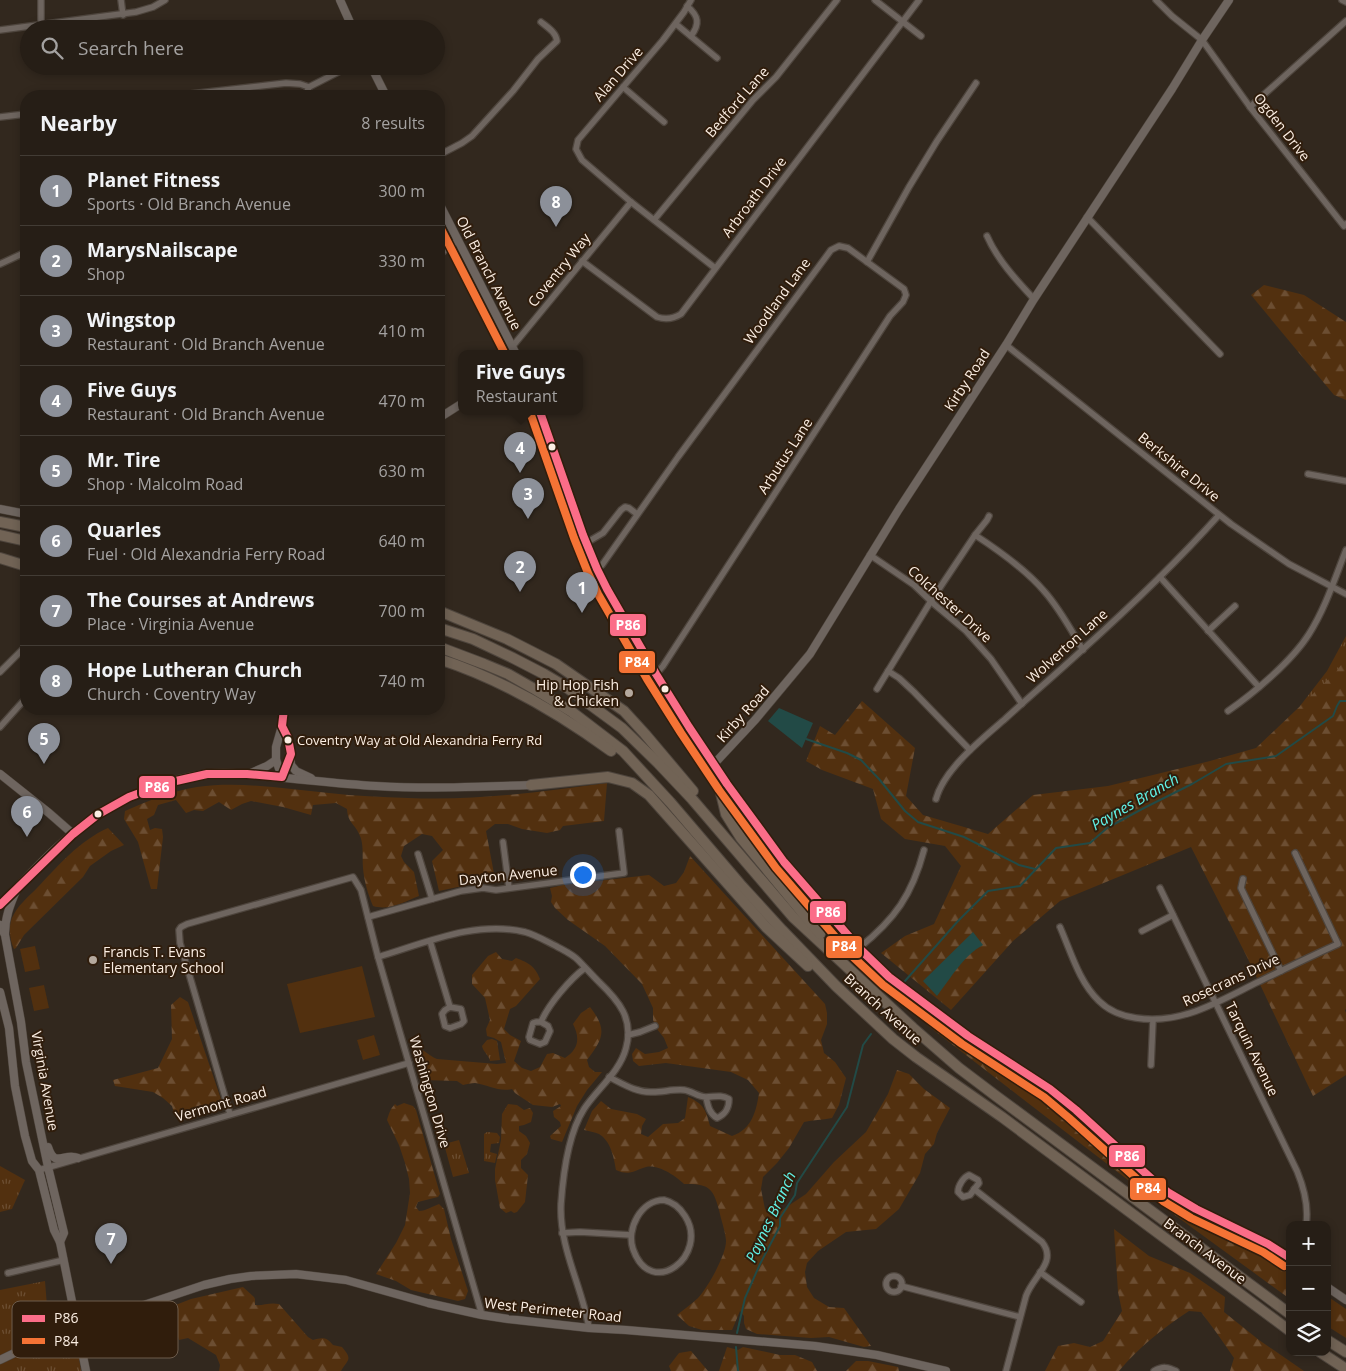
<!DOCTYPE html>
<meta charset="utf-8">
<style>
:root{--surface:#261e16;--page:#322b23;--text:#f1f3f6;--muted:#a4a2a1;--line:#423c35;--accent:#8c9099}
body{margin:0;font-family:"Open Sans",sans-serif;background:var(--page);color:var(--text)}
.controls{position:absolute;right:15px;bottom:15px;display:grid;overflow:hidden;border-radius:10px;box-shadow:0 2px 8px #0003}
.controls button{width:45px;height:45px;display:grid;place-items:center;padding:0;border:0;border-bottom:1px solid var(--line);background:var(--surface);color:var(--text);font:25px sans-serif}
.you{position:absolute;left:582px;top:874px;width:18px;height:18px;margin:-12px;border:4px solid #fff;border-radius:50%;background:#1a73e8;box-shadow:0 0 0 8px #1a73e833}
.badge{display:grid;place-items:center;width:32px;height:32px;border-radius:50%;background:var(--accent);color:#fff;font-size:16px;font-weight:700}
.pin{position:absolute;translate:-50% -41px;filter:drop-shadow(0 1px 2px #0008)}
.pin::after{content:'';position:absolute;top:26px;width:18px;height:15px;background:inherit;clip-path:polygon(0 0,100% 0,50% 100%)}
.popup{position:absolute;left:458px;top:350px;width:125px;height:65px;box-sizing:border-box;display:grid;place-content:center;border-radius:10px;background:var(--surface);filter:drop-shadow(0 1px 4px #0005);font-size:16px;white-space:nowrap;color:var(--muted)}
.popup b{font-size:19px;color:var(--text)}
.popup::after{content:'';position:absolute;left:50%;top:100%;margin-left:-10px;border:10px solid transparent;border-top-color:var(--surface)}
.list{margin:0;padding:0;list-style:none}
h2{display:flex;justify-content:space-between;align-items:center;height:65px;margin:0;padding:0 20px;font-size:21px}
h2 small{font-size:16px;font-weight:400;color:var(--muted)}
.list li{display:grid;grid-template-columns:32px 1fr auto;gap:15px;align-items:center;box-sizing:border-box;height:70px;padding:0 20px;border-top:1px solid var(--line)}
.list b{display:block;font-size:19px;white-space:nowrap}
.list p{margin:0;font-size:16px;white-space:nowrap;color:var(--muted)}
.list em{font-size:16px;font-style:normal;color:var(--muted)}
.icon{flex:none;width:28px;height:28px;fill:none;stroke:currentColor;stroke-width:2;stroke-linecap:round;stroke-linejoin:round}
.map{position:relative;flex:none;width:1346px;height:1371px;overflow:hidden}
.search{position:absolute;background:var(--surface);box-shadow:0 2px 8px #0003;left:20px;top:20px;width:425px;height:55px;display:flex;align-items:center;gap:12px;box-sizing:border-box;padding:0 18px;border-radius:28px;color:var(--muted);font-size:19px}
.panel{position:absolute;background:var(--surface);box-shadow:0 2px 8px #0003;left:20px;top:90px;width:425px;height:625px;border-radius:20px}
.map>svg:first-child{display:block}
</style>
<div class="map">
<svg width="1346" height="1371" viewBox="0 0 1346 1371">
<defs>
<pattern id="grass-tufts" width="24" height="20" patternUnits="userSpaceOnUse" patternTransform="scale(1.25)"><rect width="24" height="20" fill="#52300f"/><path d="M3 7l-1-3M5 7V3M7 7l1-3M15 17l-1-3M17 17v-4M19 17l1-3" fill="none" stroke="#6c4e32"/></pattern>
<pattern id="forest-firs" width="22" height="20" patternUnits="userSpaceOnUse" patternTransform="scale(1.25)"><rect width="22" height="20" fill="#52300f"/><path d="M5 1l3.5 6h-7zM16 11l3.5 6h-7z" fill="#6c4e32"/></pattern>
</defs>
<rect width="100%" height="100%" fill="#32281e"/>
<g fill="url(#grass-tufts)">
<path d="M1346 636V755L1300 706 1327 671Z"/>
<path d="M492 1039 497 1041 500 1060 490 1061C489 1055 483 1052 482 1046L487 1040Z"/>
<path d="M487 1132 497 1133 500 1137 499 1143 491 1144 490 1152 497 1154 495 1163 484 1161V1134Z"/>
<path d="M459 1140 469 1173 453 1177 444 1144Z"/>
<path d="M0 1166 25 1180 12 1209 0 1212Z"/>
<path d="M45 1281 50 1344 67 1339 72 1340 77 1345 81 1371H0V1290Z"/>
<path d="M155 1324C166 1327 176 1345 158 1346L154 1343 147 1331 148 1328Z"/>
</g>
<g fill="url(#forest-firs)">
<path d="M1264 285 1304 295 1346 322V400L1334 395 1251 295Z"/>
<path d="M1346 658V1009L1345 1010 1346 1013V1075L1313 1096 1247 957 1191 847 1060 901 1013 941 951 1010 881 953 905 936 934 924 961 866 945 846 905 839 881 819 873 789 822 770 806 761 820 726 835 735 862 701 915 748 906 796 923 815 988 834 1033 795 1108 786 1210 761 1256 748 1336 672Z"/>
<path d="M607 783 604 821 563 826 560 830 547 833 522 829 508 824H495L486 831 495 879 439 891 432 861 443 850 432 836 422 834 404 846 401 856 404 862 414 872 419 896C404 902 389 911 373 906 368 894 364 881 363 868 362 858 364 845 360 836 355 823 348 824 347 809L336 803 313 805 311 815 283 807 251 801 242 804 231 810 219 802 203 811 194 810 186 813 176 800 158 805 154 815 147 819 150 830 155 828 162 829 163 837 157 889H151L138 842 124 819 125 811C148 801 172 791 197 787 241 781 285 789 329 793 355 796 382 797 408 798 475 801 541 792 607 783Z"/>
<path d="M108 828 124 845 111 851 90 866 83 877 24 935 16 948 14 949C10 940 8 927 12 918 17 906 28 897 37 888 59 865 79 841 108 828Z"/>
<path d="M690 856 825 1004 827 1013V1024L821 1040 824 1053 835 1062 846 1078 839 1105 832 1118C822 1120 813 1120 804 1122L789 1148 777 1163 763 1177 761 1189 765 1209 773 1216 806 1194 834 1162 866 1132 888 1094 897 1070 909 1074 924 1089 950 1108 937 1133 934 1144 925 1154 920 1173 899 1209 876 1229 846 1232 818 1251 807 1263 805 1272 807 1287 814 1298 829 1307 844 1308 871 1346 864 1347 829 1337 811 1338 757 1334 746 1329 744 1323V1316L740 1311 732 1330H702L689 1326 677 1315C684 1309 692 1304 698 1298 708 1287 727 1254 726 1240 725 1230 721 1220 719 1210 713 1186 707 1184 684 1184 676 1176 658 1164 646 1167 633 1171 629 1176 616 1170 614 1158 611 1141 599 1134 595 1132 588 1131 584 1130L592 1111 601 1101 611 1109 637 1114 646 1119 642 1126 641 1134 648 1137 663 1124 678 1123 685 1118 688 1097C704 1104 706 1110 710 1126L732 1136C752 1129 756 1112 759 1093L748 1080 731 1072 666 1063 639 1066 633 1061 632 1054 636 1048 645 1054 659 1052 668 1048 664 1038 657 1029 653 1020V1008L642 984 605 946 568 920 555 908 551 902 552 896 550 888 563 885 649 875 664 886 676 883 684 872Z"/>
<path d="M496 952 502 959 512 961 516 958C529 963 535 966 540 979L516 1006 510 1009 504 1029 510 1035 521 1041 514 1061 522 1068 531 1071 540 1067 547 1054 553 1053 565 1058C579 1049 580 1038 573 1024L581 1013 590 1007C608 1030 603 1039 587 1060L589 1067 595 1072H602L587 1090 577 1106 562 1142 551 1139 550 1136 561 1126 560 1122 554 1117 553 1111 561 1106 560 1104 552 1107 533 1105 515 1093 512 1089C499 1092 488 1085 475 1083 472 1083 467 1084 463 1085L457 1081 422 1080 415 1055 416 1048C423 1048 429 1056 437 1059L497 1064 506 1063 501 1042 494 1038 487 1036 486 1029 490 1020 485 998 472 984V975L488 956Z"/>
<path d="M180 997 188 1002 222 1102 175 1116 172 1106 163 1098 153 1092 115 1086 113 1080 158 1068 172 1039 171 1005Z"/>
<path d="M933 1019 970 1045 1048 1095 1148 1185 1175 1205 1233 1234 1271 1255 1290 1269V1299L1150 1197 927 1025Z"/>
<path d="M404 1103 413 1106 416 1110 440 1194 438 1197 418 1202 416 1207 419 1211C426 1211 433 1206 439 1204L444 1209 451 1239 468 1291 465 1299 458 1301 411 1290 396 1281 376 1274 396 1243 405 1225 410 1193 409 1179 405 1163 399 1145 387 1120C389 1114 390 1109 395 1104L397 1106Z"/>
<path d="M508 1104 517 1105 524 1110 530 1108 533 1113 531 1122 524 1125 519 1126V1131L526 1136 530 1143 527 1154 521 1160V1168L528 1175 525 1202 517 1212 514 1213 511 1211 506 1213 500 1208 495 1180V1169L501 1140 502 1114Z"/>
<path d="M1114 1229 1149 1256 1190 1273 1225 1297 1224 1312 1259 1340 1304 1371H1230L1234 1358 1216 1332 1201 1312 1189 1311C1163 1328 1139 1347 1119 1371H1045L1058 1346 1074 1343 1090 1347 1103 1341 1122 1311 1118 1292Z"/>
<path d="M243 1287 254 1297 255 1299V1305C263 1306 269 1302 279 1304L308 1337 313 1340C322 1337 327 1337 333 1345L342 1347C353 1360 348 1359 341 1371H219L220 1365 216 1355 188 1338 179 1340 175 1328 166 1323 154 1320 165 1309 191 1299Z"/>
<path d="M1327 1296 1346 1309V1338L1327 1326Z"/>
<path d="M727 1347 738 1350 743 1347 780 1355H795L812 1362 817 1371H719Z"/>
<path d="M691 1351 708 1371H671L669 1366 679 1353Z"/>
<path d="M856 1361H868L898 1367 899 1371H846Z"/>
</g>
<g fill="#52300f">
<path d="M35 946 40 969 25 972 20 949Z"/>
<path d="M362 966 375 1017 300 1033 287 984Z"/>
<path d="M44 985 49 1008 34 1011 29 988Z"/>
<path d="M374 1035 380 1055 363 1060 357 1040Z"/>
</g>
<g fill="#224a46">
<path d="M779 708 813 723 802 748 768 721Z"/>
<path d="M973 932 983 945C963 956 951 978 937 996L923 981Z"/>
</g>
<g fill="none" stroke-linecap="round" stroke-linejoin="round">
<g stroke="#224a46" stroke-width="2">
<path d="M806 739 847 753 861 760 879 779 905 811 918 822 964 837 1019 865 1035 869"/>
<path d="M905 981 958 921 988 891 1020 886 1056 848 1090 843 1107 828 1144 808 1192 784 1226 764 1276 756 1333 716 1337 706 1340 701H1346"/>
<path d="M891 996 896 990"/>
<path d="M737 1333 745 1298 760 1264 780 1226V1218L795 1195 797 1183 847 1107 863 1045 871 1034"/>
<path d="M736 1347 738 1371"/>
</g>
<defs>
<g id="street">
<path d="M41 0V25"/>
<path d="M121 0 123 15"/>
<path d="M691 0 684 12 663 40 578 140 576 149 582 160 631 202 715 268"/>
<path d="M875 0 921 36"/>
<path d="M1156 0 1172 16 1202 40 1250 107 1344 226 1346 224"/>
<path d="M1342 0 1346 2"/>
<path d="M687 6C699 16 700 24 691 36"/>
<path d="M676 24 717 58"/>
<path d="M0 30 136 12 153 7 165 0"/>
<path d="M623 87 664 122"/>
<path d="M173 96 286 83 300 84 309 87 350 66"/>
<path d="M305 96 309 87"/>
<path d="M1250 107 1346 21"/>
<path d="M0 117 26 114"/>
<path d="M439 155 462 143 472 136 513 91 538 59 557 41C556 32 547 27 541 22"/>
<path d="M1087 217 1220 354"/>
<path d="M654 220 753 100 776 77 837 0"/>
<path d="M987 236C997 259 1016 280 1034 299"/>
<path d="M439 255 458 240"/>
<path d="M582 261 657 317C666 320 673 319 681 314L919 0"/>
<path d="M867 262 909 187 937 141 976 83"/>
<path d="M0 264 26 252"/>
<path d="M1006 345 1231 524 1289 564 1346 594"/>
<path d="M512 347 631 202"/>
<path d="M1308 474 1346 481"/>
<path d="M975 535C998 550 1027 571 1044 591 1060 609 1071 630 1083 650"/>
<path d="M586 543 603 533 621 510 625 507 629 508 637 514"/>
<path d="M870 555 914 585 935 605 966 631 991 659 1022 704"/>
<path d="M597 569 602 565 678 457 831 250 839 246 848 248 904 289 906 295 903 302 890 316 663 666 656 674"/>
<path d="M1160 577 1259 687"/>
<path d="M1208 631 1235 606"/>
<path d="M888 671 899 678 914 692 970 750"/>
<path d="M0 672 26 646"/>
<path d="M877 689 931 601 975 535 987 520 989 516"/>
<path d="M1228 711C1254 693 1292 661 1309 634 1325 609 1335 578 1346 550"/>
<path d="M0 727 26 698"/>
<path d="M936 799C944 769 982 739 1005 719 1030 696 1056 674 1081 651 1129 608 1176 563 1219 515"/>
<path d="M503 842 509 888"/>
<path d="M418 854 432 899"/>
<path d="M1243 879 1241 888 1281 971"/>
<path d="M1160 888 1297 1171C1304 1188 1309 1206 1306 1225"/>
<path d="M368 917 461 891 483 888 496 890 624 873 619 831"/>
<path d="M1060 927C1071 952 1079 982 1099 1001 1109 1011 1122 1016 1136 1018 1182 1025 1219 1001 1258 982 1285 969 1311 956 1338 944L1295 853"/>
<path d="M1142 931 1173 915"/>
<path d="M430 941 450 1007 461 1009 464 1021 461 1024 450 1028 445 1026 442 1014 445 1010 450 1007"/>
<path d="M859 948C895 919 912 895 924 850"/>
<path d="M378 957C425 943 476 920 525 932 536 935 546 941 556 946 563 950 572 954 578 960 585 967 592 975 599 982 619 1001 634 1019 626 1048 620 1072 597 1089 584 1109 568 1134 563 1175 561 1204 559 1248 582 1286 589 1328"/>
<path d="M541 1022H536L533 1023 529 1037 530 1040 540 1044 545 1042 550 1031 548 1026 541 1022C548 1005 570 979 585 968"/>
<path d="M628 1035 640 1032 655 1026"/>
<path d="M1151 1065 1153 1020"/>
<path d="M609 1077C623 1084 637 1093 653 1092 663 1092 674 1089 684 1090 692 1091 698 1097 706 1097 715 1097 720 1094 729 1099 729 1108 726 1114 717 1118 709 1113 708 1106 706 1097"/>
<path d="M230 1114 180 943 179 930 181 927 187 924 353 877 361 890 378 957 482 1315"/>
<path d="M39 1170 409 1063"/>
<path d="M969 1175 978 1180 979 1183 970 1195 963 1197 958 1192C958 1185 964 1177 969 1175Z"/>
<path d="M974 1189 1042 1242C1058 1262 1033 1276 1026 1296L1006 1371"/>
<path d="M664 1200C673 1202 680 1208 685 1216 710 1255 651 1301 633 1249 626 1229 641 1200 664 1200Z"/>
<path d="M562 1233 580 1232 631 1235"/>
<path d="M1040 1272 1081 1302"/>
<path d="M8 1273 64 1260"/>
<circle cx="894" cy="1284" r="8"/>
<path d="M901 1286 1020 1317"/>
<path d="M1154 1371C1163 1366 1168 1367 1176 1371"/>
</g>
<g id="secondary">
<path d="M340 0 353 29"/>
<path d="M371 66 386 96"/>
<path d="M439 203 516 354"/>
<path d="M540 412 583 535 597 569 607 589 656 674 689 727 727 784 784 862 859 948 889 977 968 1036 1050 1089 1076 1110 1154 1181C1167 1192 1181 1201 1196 1209 1228 1225 1261 1237 1290 1258"/>
<path d="M439 418 461 404"/>
<path d="M0 509 26 514"/>
<path d="M282 726 288 738 291 765 296 771 311 778"/>
<path d="M714 764 755 720 810 654 899 509 1006 345 1034 299 1172 89 1202 40 1229 0"/>
<path d="M251 773 267 766 276 760"/>
<path d="M0 774 49 813 73 834"/>
<path d="M282 777 276 760V747L282 726 284 709"/>
<path d="M0 905C33 871 66 833 107 809 137 791 172 779 206 774 229 771 252 775 274 777 308 780 342 784 376 786 428 789 480 787 531 785"/>
<path d="M0 925 5 935 21 1022 26 1062 48 1167 64 1233 60 1242"/>
<path d="M5 933C5 918 10 905 16 891"/>
<path d="M0 992 9 1028 15 1086 25 1136 32 1161 39 1170 54 1230 60 1242 86 1371"/>
<path d="M48 1147C55 1169 64 1152 78 1158"/>
<path d="M1327 1287 1346 1300"/>
<path d="M0 1360 29 1346 57 1334 204 1285 230 1279 251 1276 296 1274 346 1280 428 1303 482 1315 508 1319 589 1328 626 1330 815 1346 877 1355 946 1371"/>
</g>
<g id="highway">
<path d="M0 522 26 527"/>
<path d="M0 535 26 541"/>
<path d="M0 558 26 566"/>
<path d="M439 611 507 639 556 664 624 711 645 734 693 791"/>
<path d="M439 628 473 639 513 658 544 674 566 687 622 728 658 763 692 799 793 917 913 1028 959 1068 996 1096 1290 1314"/>
<path d="M439 647 484 664 508 674 536 690 572 712 623 751 670 802 740 884 782 930 836 986 893 1039 916 1057 1002 1117 1290 1331"/>
<path d="M439 659C501 679 559 713 611 751"/>
<path d="M714 764 726 814 741 838 820 934"/>
<path d="M531 785 608 777 632 783 649 795 766 927 808 966"/>
<path d="M1327 1340 1346 1352"/>
<path d="M1320 1352 1346 1369"/>
</g>
</defs>
<use href="#street" stroke="#4e453d" stroke-width="8"/>
<use href="#secondary" stroke="#4e453d" stroke-width="9"/>
<use href="#highway" stroke="#4e453d" stroke-width="12"/>
<use href="#street" stroke="#6e655f" stroke-width="5.5"/>
<use href="#secondary" stroke="#6e655f" stroke-width="8"/>
<use href="#highway" stroke="#716355" stroke-width="10"/>
<defs>
<g id="bus-1">
<path d="M540 412 583 535 597 569 607 589 656 674 689 727 727 784 784 862 859 948 889 977 968 1036 1050 1089 1076 1110 1154 1181 1169 1193 1196 1209 1268 1244 1290 1258"/>
<path d="M0 905 73 834 97 815 129 797 167 783 207 774H247L282 777 291 754 288 738 282 726 284 709"/>
</g>
<g id="bus-2">
<path d="M439 225 505 354"/>
<path d="M531 415 574 538 588 573 598 594 647 679 681 733 719 790 776 868 851 955 883 985 962 1044 1044 1097 1069 1118 1147 1188 1163 1201 1191 1218 1263 1252 1284 1266"/>
</g>
</defs>
<use href="#bus-1" stroke="#301d0c" stroke-width="11"/>
<use href="#bus-2" stroke="#301d0c" stroke-width="11"/>
<use href="#bus-1" stroke="#fb6d88" stroke-width="8"/>
<use href="#bus-2" stroke="#f57335" stroke-width="8"/>
</g>
<g fill="#fbeee3" stroke="#301d0c" stroke-width="2">
<circle cx="552" cy="447" r="4.5"/>
<circle cx="665" cy="689" r="4.5"/>
<circle cx="288" cy="740" r="4.5"/>
<circle cx="98" cy="814" r="4.5"/>
</g>
<g fill="#b5a99e" stroke="#301d0c" stroke-width="2">
<circle cx="629" cy="693" r="5"/>
<circle cx="93" cy="960" r="5"/>
</g>
<g text-anchor="middle" stroke-width="4" stroke-linejoin="round" paint-order="stroke">
<g font-size="13" fill="#fbeee3" stroke="#301d0c" text-anchor="start">
<text x="297" y="745">Coventry Way at Old Alexandria Ferry Rd</text>
</g>
<g font-size="14" fill="#fbeee3" stroke="#301d0c">
<text transform="translate(618 74) rotate(-49)" y="5">Alan Drive</text>
<text transform="translate(737 102) rotate(-49)" y="5">Bedford Lane</text>
<text transform="translate(1282 127) rotate(52)" y="5">Ogden Drive</text>
<text transform="translate(754 197) rotate(-53)" y="5">Arbroath Drive</text>
<text transform="translate(559 270) rotate(-51)" y="5">Coventry Way</text>
<text transform="translate(489 273) rotate(63)" y="5">Old Branch Avenue</text>
<text transform="translate(777 301) rotate(-54)" y="5">Woodland Lane</text>
<text transform="translate(967 380) rotate(-57)" y="5">Kirby Road</text>
<text transform="translate(785 456) rotate(-57)" y="5">Arbutus Lane</text>
<text transform="translate(1179 467) rotate(39)" y="5">Berkshire Drive</text>
<text transform="translate(950 604) rotate(42)" y="5">Colchester Drive</text>
<text transform="translate(1067 646) rotate(-42)" y="5">Wolverton Lane</text>
<text transform="translate(743 714) rotate(-48)" y="5">Kirby Road</text>
<text transform="translate(508 875) rotate(-6)" y="5">Dayton Avenue</text>
<text transform="translate(1231 980) rotate(-25)" y="5">Rosecrans Drive</text>
<text transform="translate(883 1009) rotate(42)" y="5">Branch Avenue</text>
<text transform="translate(1252 1049) rotate(64)" y="5">Tarquin Avenue</text>
<text transform="translate(45 1081) rotate(80)" y="5">Virginia Avenue</text>
<text transform="translate(430 1092) rotate(74)" y="5">Washington Drive</text>
<text transform="translate(221 1104) rotate(-16)" y="5">Vermont Road</text>
<text transform="translate(1205 1251) rotate(37)" y="5">Branch Avenue</text>
<text transform="translate(553 1310) rotate(6)" y="5">West Perimeter Road</text>
</g>
<g font-size="14" fill="#fbeee3" stroke="#301d0c" text-anchor="end">
<text x="619" y="690">Hip Hop Fish<tspan x="619" dy="16">&amp; Chicken</tspan></text>
<text x="103" y="957" text-anchor="start">Francis T. Evans<tspan x="103" dy="16">Elementary School</tspan></text>
</g>
<g font-size="15" font-style="italic" fill="#61f1e6" stroke="#301d0c">
<text transform="translate(1135 802) rotate(-30)" y="5">Paynes Branch</text>
<text transform="translate(771 1217) rotate(-65)" y="5">Paynes Branch</text>
</g>
</g>
<rect x="12" y="1301" width="166" height="57" rx="8" fill="#301d0c" stroke="#6d5c4c" stroke-width="1"/>
<rect x="22" y="1315" width="23" height="7" fill="#fb6d88"/>
<rect x="22" y="1338" width="23" height="6" fill="#f57335"/>
<g font-size="14" fill="#fbeee3">
<text x="54" y="1323">P86</text>
<text x="54" y="1346">P84</text>
</g>
<g stroke="#301d0c" stroke-width="2">
<rect x="609" y="613" width="38" height="24" rx="5" fill="#fb6d88"/>
<rect x="618" y="650" width="38" height="24" rx="5" fill="#f57335"/>
<rect x="138" y="775" width="38" height="24" rx="5" fill="#fb6d88"/>
<rect x="809" y="900" width="38" height="24" rx="5" fill="#fb6d88"/>
<rect x="825" y="935" width="38" height="24" rx="5" fill="#f57335"/>
<rect x="1108" y="1144" width="38" height="24" rx="5" fill="#fb6d88"/>
<rect x="1129" y="1177" width="38" height="24" rx="5" fill="#f57335"/>
</g>
<g font-size="14" text-anchor="middle" font-weight="bold" fill="#fff">
<text x="628" y="630">P86</text>
<text x="637" y="667">P84</text>
<text x="157" y="792">P86</text>
<text x="828" y="917">P86</text>
<text x="844" y="951">P84</text>
<text x="1127" y="1161">P86</text>
<text x="1148" y="1193">P84</text>
</g>
</svg>
<div class="controls">
<button>+</button>
<button>−</button>
<button><svg class="icon" aria-label="layers" viewBox="0 0 24 24"><path d="M12 4l9 5-9 5-9-5zM3 14l9 5 9-5"/></svg></button>
</div>
<div class="you"></div>
<div class="pin badge" style="left:582px;top:613px">1</div>
<div class="pin badge" style="left:520px;top:592px">2</div>
<div class="pin badge" style="left:528px;top:519px">3</div>
<div class="pin badge" style="left:520px;top:473px">4</div>
<div class="popup"><b>Five Guys</b>Restaurant</div>
<div class="pin badge" style="left:44px;top:764px">5</div>
<div class="pin badge" style="left:27px;top:837px">6</div>
<div class="pin badge" style="left:111px;top:1264px">7</div>
<div class="pin badge" style="left:556px;top:227px">8</div>
<div class="search"><svg class="icon" aria-label="search" viewBox="0 0 24 24"><circle cx="10" cy="10" r="6"/><path d="M15 15l6 6"/></svg>Search here</div>
<section class="panel">
<h2>Nearby<small>8 results</small></h2>
<ul class="list">
<li><span class="badge">1</span><div><b>Planet Fitness</b><p>Sports · Old Branch Avenue</p></div><em>300 m</em></li>
<li><span class="badge">2</span><div><b>MarysNailscape</b><p>Shop</p></div><em>330 m</em></li>
<li><span class="badge">3</span><div><b>Wingstop</b><p>Restaurant · Old Branch Avenue</p></div><em>410 m</em></li>
<li><span class="badge">4</span><div><b>Five Guys</b><p>Restaurant · Old Branch Avenue</p></div><em>470 m</em></li>
<li><span class="badge">5</span><div><b>Mr. Tire</b><p>Shop · Malcolm Road</p></div><em>630 m</em></li>
<li><span class="badge">6</span><div><b>Quarles</b><p>Fuel · Old Alexandria Ferry Road</p></div><em>640 m</em></li>
<li><span class="badge">7</span><div><b>The Courses at Andrews</b><p>Place · Virginia Avenue</p></div><em>700 m</em></li>
<li><span class="badge">8</span><div><b>Hope Lutheran Church</b><p>Church · Coventry Way</p></div><em>740 m</em></li>
</ul>
</section>
</div>
